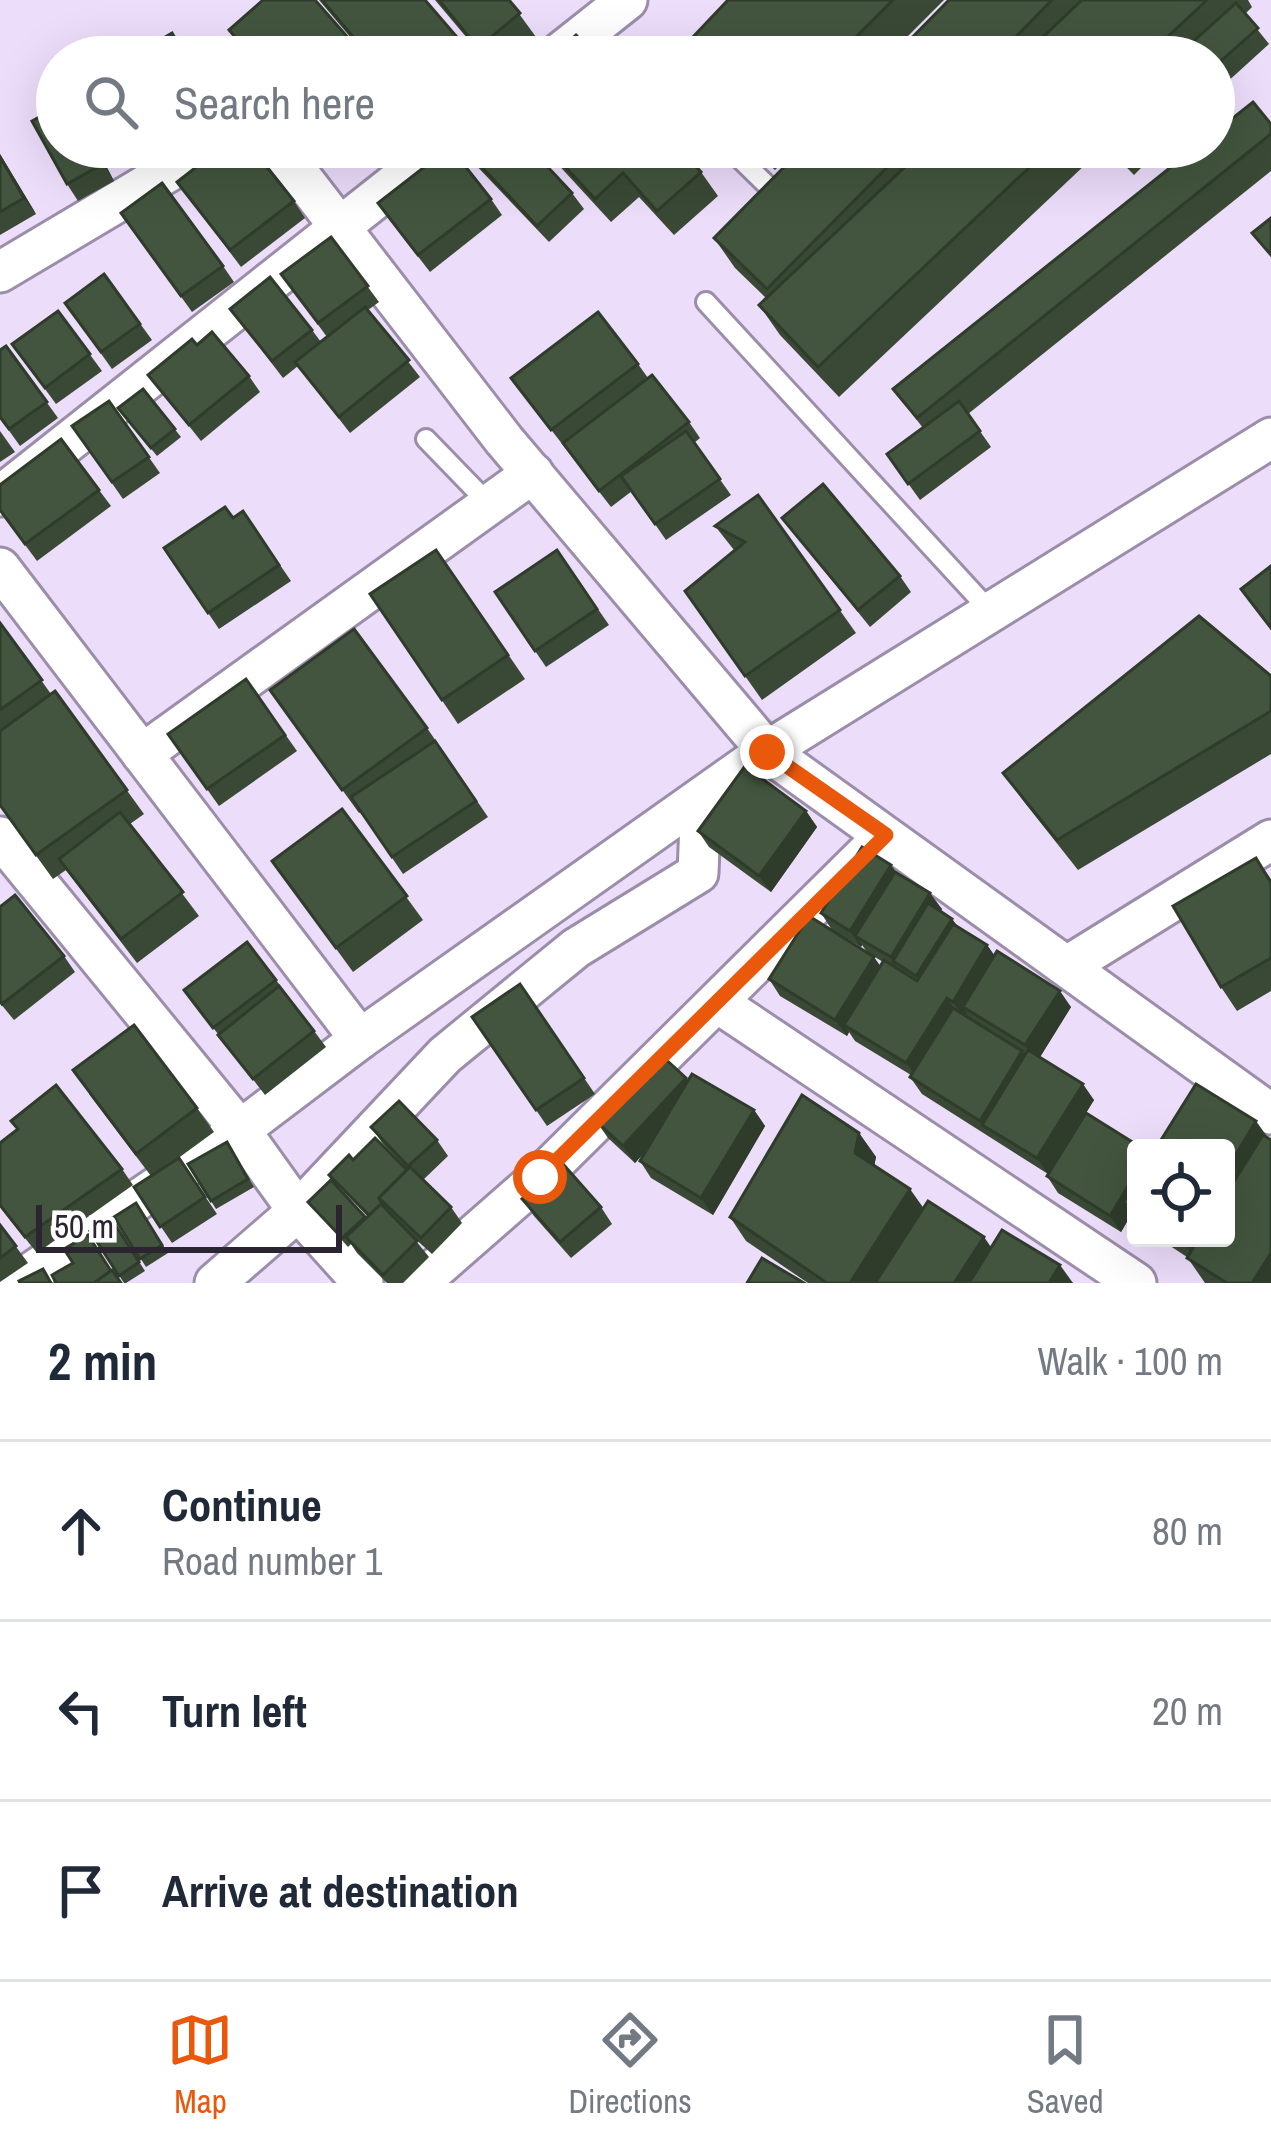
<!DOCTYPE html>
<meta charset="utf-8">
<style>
:root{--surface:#fff;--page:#f2f2f3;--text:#1f2937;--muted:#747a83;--line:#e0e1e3;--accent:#ea580c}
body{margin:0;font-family:"Archivo Narrow",sans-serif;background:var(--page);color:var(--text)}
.controls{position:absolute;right:36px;bottom:36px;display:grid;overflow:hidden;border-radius:12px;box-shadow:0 12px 48px #0002}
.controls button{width:108px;height:108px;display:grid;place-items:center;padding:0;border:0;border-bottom:3px solid var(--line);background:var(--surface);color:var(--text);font:60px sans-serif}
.scale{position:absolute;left:36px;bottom:30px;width:306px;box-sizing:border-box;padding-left:12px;border:6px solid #2a2530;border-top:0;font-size:33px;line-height:42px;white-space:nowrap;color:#2a2530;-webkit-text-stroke:9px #fff;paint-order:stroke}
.stop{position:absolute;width:36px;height:36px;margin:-27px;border:9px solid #ea580c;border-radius:50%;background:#fff}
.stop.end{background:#ea580c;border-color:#fff;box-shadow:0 3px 12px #0008}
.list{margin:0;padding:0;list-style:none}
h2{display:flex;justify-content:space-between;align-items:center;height:156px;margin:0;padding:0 48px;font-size:51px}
h2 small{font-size:39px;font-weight:400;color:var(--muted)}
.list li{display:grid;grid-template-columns:78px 1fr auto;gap:36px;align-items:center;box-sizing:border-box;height:180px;padding:0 48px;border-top:3px solid var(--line)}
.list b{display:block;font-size:45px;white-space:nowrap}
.list p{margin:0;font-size:39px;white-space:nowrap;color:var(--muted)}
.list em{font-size:39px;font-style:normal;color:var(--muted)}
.icon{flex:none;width:66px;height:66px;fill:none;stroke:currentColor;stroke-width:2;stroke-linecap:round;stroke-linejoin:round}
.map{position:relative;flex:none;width:1271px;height:1283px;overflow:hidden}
.search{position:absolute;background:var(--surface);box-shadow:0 12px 48px #0002;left:36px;right:36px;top:36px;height:132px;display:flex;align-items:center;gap:30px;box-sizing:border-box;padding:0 42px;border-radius:66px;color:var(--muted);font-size:45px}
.sheet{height:696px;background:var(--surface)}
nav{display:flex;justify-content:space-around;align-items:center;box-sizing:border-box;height:168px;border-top:3px solid var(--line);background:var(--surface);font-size:33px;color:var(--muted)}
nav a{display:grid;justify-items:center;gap:6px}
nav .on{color:var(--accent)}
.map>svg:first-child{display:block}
</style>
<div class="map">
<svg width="1271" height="1283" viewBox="0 0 1271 1283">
<rect width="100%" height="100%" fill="#ecddfb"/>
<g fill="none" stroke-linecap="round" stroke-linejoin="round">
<defs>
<g id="lane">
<path d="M728 147 777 195 787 194"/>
<path d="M706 302 991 612"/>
<path d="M426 439 489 504"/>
</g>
<g id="street">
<path d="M555 57 627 0"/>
<path d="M278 147 504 440 767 751 1271 1114"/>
<path d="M0 272 210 147"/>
<path d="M0 496 441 147"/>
<path d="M0 568 360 1039"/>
<path d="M142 754 533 473"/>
<path d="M0 837 240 1130 298 1211 363 1283"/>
<path d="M1069 965 1271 840"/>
<path d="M718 1003 1136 1283"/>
<path d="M16 1283 240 1130 360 1039 767 751 1271 438"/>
<path d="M215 1283 298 1211 445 1055 576 948 698 873 701 798"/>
<path d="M419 1283 540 1177 878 842"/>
</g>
</defs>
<use href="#lane" stroke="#9c8eaa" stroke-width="24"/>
<use href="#street" stroke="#9c8eaa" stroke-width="45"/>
<use href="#lane" stroke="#fff" stroke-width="18"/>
<use href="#street" stroke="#fff" stroke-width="39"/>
</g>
<g fill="#3a4935">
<path d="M319 0H425L474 57H367Z"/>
<path d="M435 0H509L536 37 512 57H483Z"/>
<path d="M728 0H944L887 57H674Z"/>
<path d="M949 0H1248L1252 7 1245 14 1269 44 1214 94V57H893Z"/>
<path d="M1271 124V171L968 414 991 447 920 500 887 454 923 428 893 389Z"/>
<path d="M96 147 114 181 78 201 67 184Z"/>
<path d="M113 147H153L124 163Z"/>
<path d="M462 147 572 193 584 209 549 242 470 159Z"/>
<path d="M542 147H678L701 172 718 196 674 235 639 197 611 222Z"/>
<path d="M751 147H798L775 170Z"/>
<path d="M804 147H1104L839 397 780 335 759 305 766 298 735 268 714 238Z"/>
<path d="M1107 147H1162L1134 175Z"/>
<path d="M0 154 36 214 0 235Z"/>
<path d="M177 182 294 201 305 218 241 267Z"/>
<path d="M491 199 502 215 430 272 389 219Z"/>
<path d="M121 213 223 266 234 282 192 312Z"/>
<path d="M331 237 379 302 368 310 420 377 350 433 298 366 283 378 230 309 312 330 321 342 327 337 281 274Z"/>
<path d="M104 274 152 340 112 369 65 303Z"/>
<path d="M58 311 102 371 56 404 12 344Z"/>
<path d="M6 346 58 418 20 446 0 418Z"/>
<path d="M638 364 648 378 689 422 700 438 694 443 731 495 666 540 632 491 611 507 511 378Z"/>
<path d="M148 375 249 376 260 392 201 441Z"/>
<path d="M143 389 181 437 157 456 118 408Z"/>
<path d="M109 401 160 473 123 499 72 426Z"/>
<path d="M0 431 15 452 0 462Z"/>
<path d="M99 490 111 506 37 561 0 511Z"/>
<path d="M758 495 856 633 762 700 685 591 734 550 715 526Z"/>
<path d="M243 511 291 581 219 629 164 548 233 518Z"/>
<path d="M782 518 900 576 911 592 870 627Z"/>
<path d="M436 550 525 679 458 724 370 594Z"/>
<path d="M557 550 609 625 546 667 495 592Z"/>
<path d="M0 623 51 694 55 691 144 814 130 824 199 916 137 963 66 870 53 879 0 806Z"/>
<path d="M1271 676V754L1078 870 1025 803 1003 773Z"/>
<path d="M246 679 297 751 219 806 168 734Z"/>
<path d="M270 690 427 728 488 817 403 874 361 812 359 813Z"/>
<path d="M342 809 423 920 353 972 272 861Z"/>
<path d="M806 811 817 827 771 892 709 847 698 831Z"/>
<path d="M1256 858 1271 879V991L1237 1011 1221 987Z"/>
<path d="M891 865 896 872 942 909 940 911 952 919 958 927 987 945 994 955 1071 1007 1040 1057 1094 1100 1086 1113 1136 1148V1222L1131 1215 1121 1232 1058 1193 1047 1176 1048 1174 922 1094 910 1077 911 1075 855 1041 849 1032 847 1036 780 996 769 979 880 966 883 962 867 952 862 945 861 947 832 930 821 913Z"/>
<path d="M0 907 64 956 75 972 14 1020 0 1003Z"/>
<path d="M276 980 326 1047 265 1095 184 990Z"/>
<path d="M520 984 595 1094 547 1126 536 1110Z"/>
<path d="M688 1080 754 1110 765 1126 713 1215 651 1178 640 1161 647 1149 635 1163 608 1138 596 1121Z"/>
<path d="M89 1094 197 1108 214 1132 177 1159 179 1158 217 1214 172 1243 134 1187 151 1176Z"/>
<path d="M371 1127 437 1140 448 1156 423 1180 451 1207 462 1223 432 1254 412 1236 429 1257 403 1283H387L357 1253 351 1244 348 1247 308 1202 366 1218 367 1216 329 1175 353 1160 407 1169 383 1144Z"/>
<path d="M17 1129 122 1169 133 1185 37 1253 0 1207V1143Z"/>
<path d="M859 1133 876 1157 874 1166 923 1208 991 1247 1073 1283H808L746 1241 730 1217Z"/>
<path d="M227 1142 254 1187 216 1209 211 1201Z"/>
<path d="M522 1199 601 1207 612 1224 571 1258 534 1216Z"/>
<path d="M136 1203 168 1253 146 1267 114 1217Z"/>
<path d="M111 1218 145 1271 126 1283H124L90 1231Z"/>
<path d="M0 1225 28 1263 0 1282Z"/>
<path d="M1158 1238H1226L1271 1283H1205L1187 1257Z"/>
</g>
<g fill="#2f3c2b">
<path d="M93 147H96L114 181 103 164Z"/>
<path d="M0 154 36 214 24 198Z"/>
<path d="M806 811 817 827 771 892 759 876Z"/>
<path d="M891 865 902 881 855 936 862 945 861 947 850 931Z"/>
<path d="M930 893 942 909 905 969 895 963 891 957Z"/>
<path d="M952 919 964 935 928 993 916 976Z"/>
<path d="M987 945 999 962 963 1007 967 1013 964 1018 953 1002Z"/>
<path d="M874 957 886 974 844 1025 849 1032 847 1036 835 1020Z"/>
<path d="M1060 991 1071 1007 1037 1062 1025 1045Z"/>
<path d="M947 998 958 1014 918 1079 906 1063Z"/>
<path d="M1022 1051 1034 1068 983 1125 980 1121Z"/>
<path d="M686 1078 698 1095 635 1163 623 1146Z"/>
<path d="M1083 1084 1094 1100 1048 1174 1037 1158Z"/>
<path d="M754 1110 765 1126 713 1215 701 1198Z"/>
<path d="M1256 1121 1271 1142 1226 1221V1171Z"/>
<path d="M859 1133 876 1157 872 1177 855 1153Z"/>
<path d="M1136 1173V1208L1123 1203 1131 1215 1121 1232 1110 1216Z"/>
<path d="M910 1189 927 1213 882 1283H850Z"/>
<path d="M984 1237 1000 1260 986 1283H954Z"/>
<path d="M1184 1238H1216L1199 1264 1183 1240Z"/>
<path d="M1271 1253V1283H1252Z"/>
<path d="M1060 1265 1073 1283H1049Z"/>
</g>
<g fill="#43553e" stroke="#2f3c2b" stroke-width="3">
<path d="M263 0H315L365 57H252L229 30Z"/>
<path d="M322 0H425L474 57H370Z"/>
<path d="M439 0H509L520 13 478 48Z"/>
<path d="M728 0H893L836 57H674Z"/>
<path d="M949 0H1052L996 57H893Z"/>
<path d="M1082 0H1207L1146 57H1022Z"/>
<path d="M1236 3 1258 28 1214 67V57H1176Z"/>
<path d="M172 33 186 57H131Z"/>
<path d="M576 35 596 57H551Z"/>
<path d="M1253 102 1271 124V134L917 418 893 389 1196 147H1214V133Z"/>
<path d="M57 107V147H93L103 164 67 184 32 121Z"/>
<path d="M222 147H251L294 201 230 250 177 182Z"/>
<path d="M450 147 491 199 418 255 378 203Z"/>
<path d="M463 147H529L572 193 537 226Z"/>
<path d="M547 147H678L701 172 657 211 623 173 595 199Z"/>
<path d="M804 147H907L767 289 714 238Z"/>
<path d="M926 147H1051L818 367 759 305Z"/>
<path d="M1112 147H1134L1123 158Z"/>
<path d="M0 157 24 198 0 212Z"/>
<path d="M162 183 223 266 181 296 121 213Z"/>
<path d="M1271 218V255L1252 233Z"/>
<path d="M331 237 368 286 318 323 281 274Z"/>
<path d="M104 274 140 324 101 352 65 303Z"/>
<path d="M270 277 312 330 272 361 230 309Z"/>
<path d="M365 307 409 360 339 417 295 362Z"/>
<path d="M58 311 90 354 45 388 12 344Z"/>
<path d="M598 312 638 364 551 430 511 378Z"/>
<path d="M212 332 249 376 189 425 148 375 192 339 197 345Z"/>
<path d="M6 346 47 402 9 429 0 417V350Z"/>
<path d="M652 375 689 422 599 491 563 443Z"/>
<path d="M143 389 175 429 151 448 118 408Z"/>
<path d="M109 401 149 457 112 482 72 426Z"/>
<path d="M959 401 980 431 908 484 887 454Z"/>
<path d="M686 431 720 479 655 524 621 476Z"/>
<path d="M61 439 99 490 25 544 0 510V485Z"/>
<path d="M823 484 900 576 858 610 782 518Z"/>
<path d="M758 495 840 610 745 676 685 591 745 542 715 526Z"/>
<path d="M225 507 233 518 243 511 279 565 208 613 164 548Z"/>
<path d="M436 550 508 655 442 700 370 594Z"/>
<path d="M557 550 597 609 535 651 495 592Z"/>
<path d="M1271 566V628L1241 589Z"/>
<path d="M1199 616 1271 676V711L1057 840 1003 773Z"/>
<path d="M0 623 42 680 0 710Z"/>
<path d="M354 629 427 728 342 790 270 690Z"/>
<path d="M246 679 285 735 207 789 168 734Z"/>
<path d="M55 691 127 790 36 855 0 805V731Z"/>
<path d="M435 741 476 801 392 857 351 797Z"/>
<path d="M745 766 806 811 759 876 698 831Z"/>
<path d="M342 809 407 896 336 948 272 861Z"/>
<path d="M120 812 183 892 121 939 59 859Z"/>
<path d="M862 847 891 865 850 931 821 913Z"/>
<path d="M1256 858 1271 883V958L1221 987 1173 906Z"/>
<path d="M895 872 930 893 891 957 855 936Z"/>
<path d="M15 895 64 956 2 1004 0 1001V907Z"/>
<path d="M928 903 952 919 916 976 893 961Z"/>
<path d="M809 916 874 957 835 1020 769 979Z"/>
<path d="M953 924 987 945 953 1002 947 998 906 1063 844 1025 884 960 917 981Z"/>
<path d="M247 942 276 980 213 1028 184 990Z"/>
<path d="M997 951 1060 991 1025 1045 963 1007Z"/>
<path d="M520 984 584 1078 536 1110 472 1017Z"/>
<path d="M279 986 314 1031 253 1079 218 1035Z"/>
<path d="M953 1008 1022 1051 980 1121 910 1077Z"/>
<path d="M134 1025 197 1108 136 1154 73 1070Z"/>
<path d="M1028 1050 1083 1084 1037 1158 982 1125Z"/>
<path d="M660 1054 686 1078 623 1146 596 1121Z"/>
<path d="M692 1074 754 1110 701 1198 640 1161Z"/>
<path d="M1196 1084 1256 1121 1226 1171V1148H1156Z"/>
<path d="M56 1085 122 1169 25 1237 0 1205V1143L18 1129 11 1121Z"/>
<path d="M802 1095 859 1133 855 1153 910 1189 850 1283H827L730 1217Z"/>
<path d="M399 1101 437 1140 408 1166 371 1127Z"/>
<path d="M1086 1113 1142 1148H1136V1173L1110 1216 1047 1176Z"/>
<path d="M1263 1135 1271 1140V1253L1252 1283H1227L1187 1258 1199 1238H1226V1194Z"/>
<path d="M375 1138 407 1170 379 1198 382 1204 369 1215 329 1175 349 1155 353 1160Z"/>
<path d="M227 1142 248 1179 211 1201 188 1164Z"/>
<path d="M179 1158 205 1197 160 1227 134 1187Z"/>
<path d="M563 1164 601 1207 560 1242 522 1199Z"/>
<path d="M410 1167 451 1207 421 1238 379 1198Z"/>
<path d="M331 1180 365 1217 342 1238 308 1202Z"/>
<path d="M1136 1181V1211L1123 1203Z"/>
<path d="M928 1201 984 1237 954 1283H875Z"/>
<path d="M136 1203 162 1245 140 1259 114 1217Z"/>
<path d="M381 1204 417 1241 383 1275 346 1237Z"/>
<path d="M111 1218 139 1262 119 1276 90 1231Z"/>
<path d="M0 1225 16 1246 0 1258Z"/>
<path d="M1002 1230 1060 1265 1049 1283H969Z"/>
<path d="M88 1235 111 1271 94 1283H56L52 1275 73 1263 64 1249Z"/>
<path d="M762 1258 804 1283H747Z"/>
<path d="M43 1269 51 1283H20L19 1281Z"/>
<path d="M112 1270 121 1283H94Z"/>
</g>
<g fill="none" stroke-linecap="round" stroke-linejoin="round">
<path stroke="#ea580c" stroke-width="15" d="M540 1177 886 835 767 752"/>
</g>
</svg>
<div class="controls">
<button><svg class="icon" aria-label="locate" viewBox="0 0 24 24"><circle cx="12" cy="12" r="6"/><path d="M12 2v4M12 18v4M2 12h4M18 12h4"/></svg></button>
</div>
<div class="scale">50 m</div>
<div class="stop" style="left:540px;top:1177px"></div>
<div class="stop end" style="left:767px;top:752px"></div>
<div class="search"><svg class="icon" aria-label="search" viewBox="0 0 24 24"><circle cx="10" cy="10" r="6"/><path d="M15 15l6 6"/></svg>Search here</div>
</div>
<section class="sheet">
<h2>2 min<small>Walk · 100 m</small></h2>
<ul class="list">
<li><svg class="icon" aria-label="ahead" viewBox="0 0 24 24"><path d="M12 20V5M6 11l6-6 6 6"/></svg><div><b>Continue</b><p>Road number 1</p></div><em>80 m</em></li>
<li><svg class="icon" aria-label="left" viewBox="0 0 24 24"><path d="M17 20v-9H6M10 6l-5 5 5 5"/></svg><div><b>Turn left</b></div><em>20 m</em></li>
<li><svg class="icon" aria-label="arrive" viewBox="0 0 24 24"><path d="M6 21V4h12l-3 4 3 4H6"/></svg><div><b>Arrive at destination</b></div></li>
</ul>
</section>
<nav>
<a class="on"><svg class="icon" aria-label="map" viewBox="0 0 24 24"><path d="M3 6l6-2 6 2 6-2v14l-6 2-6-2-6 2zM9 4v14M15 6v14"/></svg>Map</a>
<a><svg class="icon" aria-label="directions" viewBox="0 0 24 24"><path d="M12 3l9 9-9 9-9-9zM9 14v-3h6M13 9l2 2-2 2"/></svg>Directions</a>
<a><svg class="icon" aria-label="saved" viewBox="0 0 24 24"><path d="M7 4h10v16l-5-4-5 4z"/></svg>Saved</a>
</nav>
